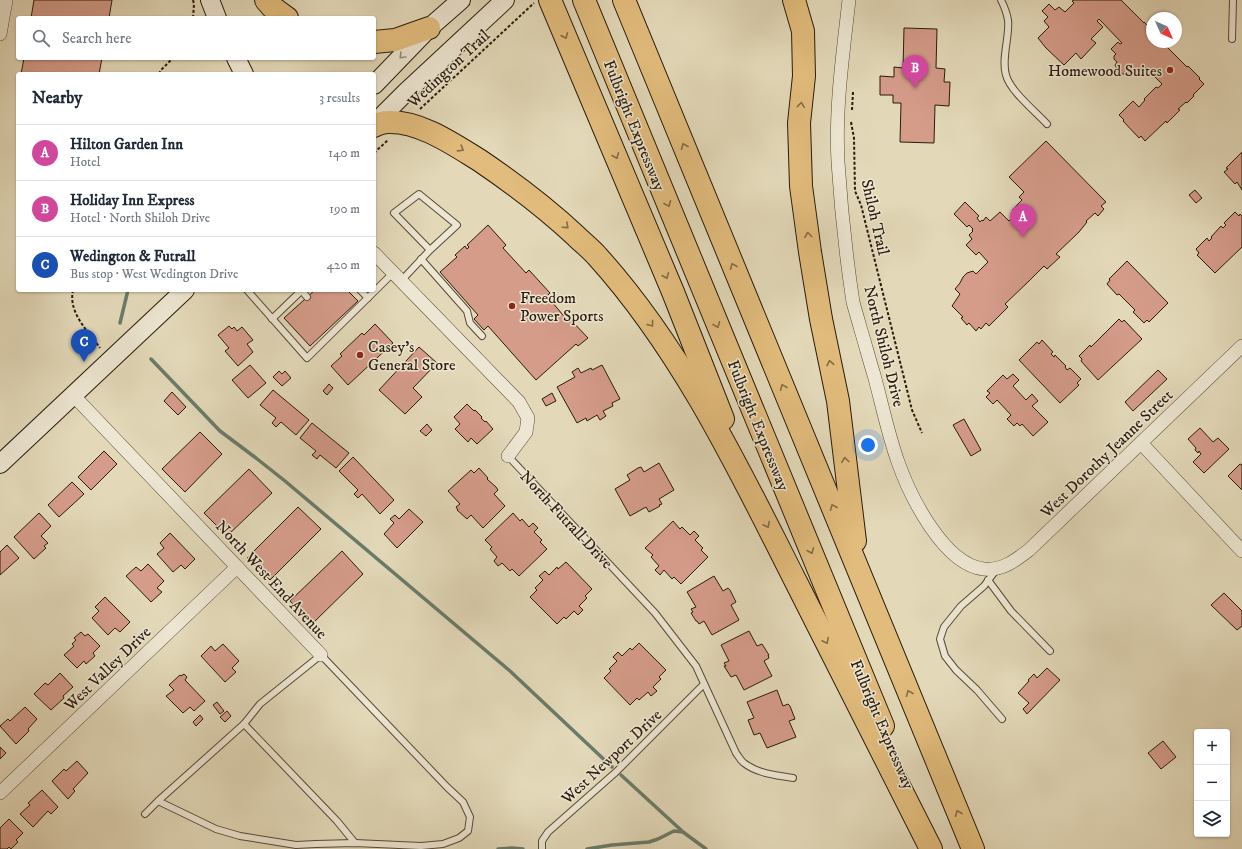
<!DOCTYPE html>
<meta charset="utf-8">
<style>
:root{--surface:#fff;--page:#f6f6f7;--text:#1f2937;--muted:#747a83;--line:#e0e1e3;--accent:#8f2418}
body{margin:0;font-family:"IM FELL DW Pica",serif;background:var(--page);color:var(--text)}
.controls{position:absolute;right:12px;bottom:12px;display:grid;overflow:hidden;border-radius:4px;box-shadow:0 1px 3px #0004}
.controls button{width:36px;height:36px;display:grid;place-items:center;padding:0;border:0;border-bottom:1px solid var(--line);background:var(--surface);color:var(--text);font:20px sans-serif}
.compass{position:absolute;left:1146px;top:12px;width:36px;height:36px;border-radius:50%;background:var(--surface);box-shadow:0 1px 3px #0004;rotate:135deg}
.you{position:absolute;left:868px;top:445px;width:14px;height:14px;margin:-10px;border:3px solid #fff;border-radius:50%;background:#1a73e8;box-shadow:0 0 0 6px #1a73e833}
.badge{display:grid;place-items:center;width:26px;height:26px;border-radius:50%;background:var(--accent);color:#fff;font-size:13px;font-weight:700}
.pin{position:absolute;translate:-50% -33px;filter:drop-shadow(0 1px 2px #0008)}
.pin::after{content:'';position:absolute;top:21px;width:14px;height:12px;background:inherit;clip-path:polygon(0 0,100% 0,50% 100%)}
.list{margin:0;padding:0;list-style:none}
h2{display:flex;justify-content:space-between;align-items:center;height:52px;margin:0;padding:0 16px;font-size:17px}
h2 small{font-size:13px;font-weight:400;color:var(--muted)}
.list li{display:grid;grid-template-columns:26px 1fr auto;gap:12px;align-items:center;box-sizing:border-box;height:56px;padding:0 16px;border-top:1px solid var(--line)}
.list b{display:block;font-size:15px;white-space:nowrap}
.list p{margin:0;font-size:13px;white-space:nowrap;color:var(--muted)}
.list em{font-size:13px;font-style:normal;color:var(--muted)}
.icon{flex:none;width:22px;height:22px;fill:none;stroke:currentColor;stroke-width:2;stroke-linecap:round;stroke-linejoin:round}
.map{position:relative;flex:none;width:1242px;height:849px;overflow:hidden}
.search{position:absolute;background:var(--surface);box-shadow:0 1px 3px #0004;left:16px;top:16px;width:360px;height:44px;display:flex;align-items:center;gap:10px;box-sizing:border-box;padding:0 14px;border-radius:4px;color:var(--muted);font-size:15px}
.panel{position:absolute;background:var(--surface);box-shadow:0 1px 3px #0004;left:16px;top:72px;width:360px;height:220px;border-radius:4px}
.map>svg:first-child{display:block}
</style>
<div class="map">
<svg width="1242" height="849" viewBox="0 0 1242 849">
<rect width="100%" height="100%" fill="#e3d9b9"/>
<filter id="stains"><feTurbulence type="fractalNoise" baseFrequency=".005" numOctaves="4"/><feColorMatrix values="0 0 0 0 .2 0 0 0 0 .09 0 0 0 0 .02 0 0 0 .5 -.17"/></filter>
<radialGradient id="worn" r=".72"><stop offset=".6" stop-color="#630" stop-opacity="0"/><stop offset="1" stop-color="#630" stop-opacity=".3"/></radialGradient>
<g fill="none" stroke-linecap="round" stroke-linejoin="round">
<g stroke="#6a7b6a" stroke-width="3.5">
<path d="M120 323 128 290"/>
<path d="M151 359 220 431 256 458 285 481 510 671 612 767"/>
<path d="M621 775 682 831"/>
<path d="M498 849 512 848 523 849"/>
<path d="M587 849 612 845 649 842 658 839 674 831 683 832 706 849"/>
</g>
</g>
<g fill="#d59c8a" stroke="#291b0c">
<path d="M34 0H112L109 18H31Z"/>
<path d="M1074 0H1121L1144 23V22L1149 27 1152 25V42H1164L1166 44 1165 45 1187 67 1188 66 1200 78 1199 79 1204 84 1193 95 1194 96 1187 103 1186 102 1178 109 1180 110 1167 123 1166 121 1145 141 1141 136 1139 138 1123 121 1124 120 1119 115 1133 101 1139 107 1145 100 1144 99 1156 87 1158 88 1162 84 1144 66 1133 75H1130L1127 72 1125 74H1122L1116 67 1115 65 1117 62 1114 59V56L1116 54 1111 49 1118 42 1120 44 1122 43 1099 19 1097 21 1103 27 1091 39 1096 43 1081 59 1076 53 1064 65 1046 48 1038 38 1049 27 1044 21 1048 17 1042 11 1049 4 1055 10 1059 7 1065 12 1074 3 1072 1Z"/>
<path d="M904 28 937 29 936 68 945 69 944 82H950L949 106 935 105 934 143 900 142 901 103H893V95H880V76L894 77V67L903 68Z"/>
<path d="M24 58H102L99 74H21Z"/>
<path d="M1046 141 1106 202 1101 206 1104 209 1098 216 1095 213 1086 221 1087 222 1079 232 1056 254 1060 257 1047 269 1044 266 1029 281 1005 304 1008 307 989 326 986 323 981 329 979 327 976 331 969 323 967 325 961 318 963 317 952 306 960 294 955 289 960 283 963 277 967 273 973 271 976 274 988 262 979 252 976 255 966 245 972 239 969 235 973 231 972 230 973 229 969 225 967 227 954 214 965 202 979 216 977 218 980 222 982 220 983 221 986 217 990 221 1000 212 1009 221 1016 214 1012 210 1022 200 1019 197 1024 192 1009 177Z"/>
<path d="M1242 152V190L1237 182 1235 184 1224 172 1228 169 1226 168Z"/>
<path d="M1195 190 1202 198 1196 203 1189 195Z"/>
<path d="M1235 212 1239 216 1240 214 1242 216V247L1215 273 1197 255 1199 253 1196 249 1207 238 1209 241 1212 238 1211 237 1221 226 1223 228 1226 225 1224 223Z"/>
<path d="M488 225 506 245 503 248 526 273 529 270 550 293 547 296 568 321 570 319 588 338 578 346 576 344 536 380 488 326 484 330 474 319 478 315 440 272 457 257 455 255 465 246 467 249 469 247 467 245Z"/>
<path d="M1127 261 1168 303 1149 322 1147 320 1144 323 1133 312 1135 310 1119 294 1117 295 1107 284 1110 280 1109 279Z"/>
<path d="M315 290H347L358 301 310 346 284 318Z"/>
<path d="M1119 319 1122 322 1124 320 1142 339 1098 380 1081 361 1082 359 1079 356 1090 345 1091 347Z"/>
<path d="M375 324 393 343 348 385 331 366 342 356 340 354 362 333 364 335Z"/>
<path d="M229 326 232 329 234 327 237 331 242 327 253 340 247 344 253 352 238 366 225 351 229 348 218 335Z"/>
<path d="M1042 340 1053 352 1051 354 1054 357 1055 355 1066 366 1065 367 1067 370 1070 368 1081 379 1077 383 1079 385 1060 403 1019 360 1037 342 1039 344Z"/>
<path d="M419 347 437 363 413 388 422 397 405 414 379 390Z"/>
<path d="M250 365 266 383 248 398 232 380Z"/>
<path d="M602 365 620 399 612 403 613 406 603 411 606 416 600 420 597 415 587 421 586 418 577 423 557 387 575 377 572 372 578 368 581 373 591 368 592 370Z"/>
<path d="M1158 370 1167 379 1133 411 1125 402Z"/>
<path d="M279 371 282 374 285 371 291 378 282 386 273 377Z"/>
<path d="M1013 374 1019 380 1013 386 1026 400 1032 394 1038 401 1032 406 1048 422 1033 436 1022 424 1020 426 1017 423 1014 426 1007 419 1011 415 997 400 993 404 986 397 990 393 987 391 1003 375 1007 379Z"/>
<path d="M329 384 333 388 327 395 323 391Z"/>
<path d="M273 390 309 420 296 435 281 422 276 427 272 423 276 418 260 405Z"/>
<path d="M172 392 186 407 178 415 164 401Z"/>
<path d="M552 393 556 401 546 406 542 399Z"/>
<path d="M467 404 474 411 475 410 482 417 481 418 485 422 486 421 493 429 477 444 471 438 468 442 455 429 460 424 454 417Z"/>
<path d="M964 419 981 450 971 456 953 425Z"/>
<path d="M312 423 349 453 336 468 320 455 317 459 312 455 316 451 300 438Z"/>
<path d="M427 424 432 430 426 436 420 431Z"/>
<path d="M1200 428 1213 442 1218 438 1229 449 1204 473 1193 462 1201 454 1199 451 1198 453 1195 450 1196 448 1188 439Z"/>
<path d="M200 432 222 454 185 492 162 469Z"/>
<path d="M104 451 117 464 91 490 78 477Z"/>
<path d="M353 457 394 500 380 514 362 494 358 498 354 494 358 490 339 471Z"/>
<path d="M659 463 674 490 659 499 662 504 659 505 660 506 649 512 646 507 630 516 615 489 630 480 627 475 638 468 641 467 644 472Z"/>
<path d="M1240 464 1242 465V490L1228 476Z"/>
<path d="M479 468 488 478 487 479 496 487 498 490 494 494 505 506 483 528 471 515 467 519 457 510H458L456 507 460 504 448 491 471 470 474 473Z"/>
<path d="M249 469 272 493 227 536 204 513Z"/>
<path d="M72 482 84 494 59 517 48 505Z"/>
<path d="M298 507 321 529 270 580 247 558Z"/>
<path d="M409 509 423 522 397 548 384 534 394 523 390 519 395 515 399 519Z"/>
<path d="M39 513 51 526 41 536 48 543 44 546 46 548 34 559 14 537Z"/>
<path d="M513 513 520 521 522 519 529 527 533 523 538 528 534 532 542 540 540 542 547 549 519 576 512 569 510 571 502 563 498 566 494 561 497 557 490 549 492 547 485 540Z"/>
<path d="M673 521 680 529 682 527 690 535 694 531 699 536 695 540 703 548 701 550 708 557 681 584 674 577 672 579 664 570 660 575 655 570 659 566 651 557 653 555 645 548Z"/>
<path d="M170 533 195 559 185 569 181 565 173 572 157 554 164 548 160 543Z"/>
<path d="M7 545 19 558 0 575V552Z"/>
<path d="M342 551 363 574 312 624 290 601Z"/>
<path d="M566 562 592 589 585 596 587 598 579 606 583 610 578 615 574 611 566 619 564 617 557 624 530 597 537 590 535 588 543 580 539 576 545 571 549 575 557 567 558 569Z"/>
<path d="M148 564 164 581 157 588 162 592 151 602 126 576 136 567 141 571Z"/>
<path d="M714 576 723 591 728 588 730 590 736 602 731 605 739 620 712 635 704 621 699 624 697 621H696L691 613 693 612 691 609 696 607 687 592Z"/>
<path d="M1224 593 1242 611V626L1237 630 1211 605Z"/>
<path d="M105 597 130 622 120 632 115 628 108 635 92 618 99 611 95 607Z"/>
<path d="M749 631 757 646 762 644 769 655H768L769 658 764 661 772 676 744 690 736 675 731 677 724 666H726L724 663 729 661 721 645Z"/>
<path d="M81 632 85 636 88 634 100 646 93 653 95 656 86 664 84 661 77 668 64 655 74 646 72 644 76 640 74 638Z"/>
<path d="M639 643 666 670 659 677 661 679 653 687 657 691 651 696 648 692 639 700 637 698 630 705 604 678 611 671 609 669 617 661 613 657 618 652 622 656 630 648 632 650Z"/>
<path d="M223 644 239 661 232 668 236 672 225 682 201 656 211 646 215 651Z"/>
<path d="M1047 668 1060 680 1027 714 1023 709 1029 703 1018 693 1029 681 1028 680 1034 674 1037 678Z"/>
<path d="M60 673 73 687 63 696 64 698 51 710 34 694 45 683 48 685Z"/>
<path d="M184 674 187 677 185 680 205 701 194 711 190 707 183 713 166 696 174 690 169 685 180 675 181 676Z"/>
<path d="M777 690 783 706 788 704 790 706 795 719 789 721 796 737 767 748 760 733 754 735 748 720 754 718 747 702Z"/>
<path d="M217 702 224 711 220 714 213 705Z"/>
<path d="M25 707 37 719 28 729 29 731 16 744 0 726 8 719 10 721Z"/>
<path d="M227 711 231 716 225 722 220 717Z"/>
<path d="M200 715 203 719 196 726 193 722Z"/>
<path d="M1163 741 1176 757 1161 769 1148 753Z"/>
<path d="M0 747 6 753 0 759Z"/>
<path d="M77 761 88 773 73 789 75 791 68 799 52 781 64 769 66 771Z"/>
<path d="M42 790 58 807 51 814 48 811 33 827 20 814 30 805 28 803Z"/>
<path d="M9 819 23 833 16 840 18 842 11 849 9 847 7 849H0V828Z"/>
</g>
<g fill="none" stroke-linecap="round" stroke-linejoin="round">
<defs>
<g id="lane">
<path d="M1001 0C1004 6 1007 14 1008 20 1010 36 1001 59 1006 75 1010 91 1036 112 1047 124"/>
<path d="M1232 39 1233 0"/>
<path d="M421 259 467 311 470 323 482 336"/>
<path d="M401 281 430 250 457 225 419 194 394 213 430 250"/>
<path d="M247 290 307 358 393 273"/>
<path d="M360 290 368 298"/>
<path d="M302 291 307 297"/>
<path d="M272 319 302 290"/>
<path d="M508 456 655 613 696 666 736 753C739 757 741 761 744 763 758 774 777 775 793 778"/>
<path d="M996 570 984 586 961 606 944 627 940 639 945 656 956 670 977 690 1002 719"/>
<path d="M988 580 1011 611 1050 651"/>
<path d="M244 724 337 821 355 843"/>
<path d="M145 814 158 801 244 724 260 704 321 655 447 787 463 802 470 817 468 831 459 838 443 844 421 846 355 843 316 844 296 845 240 836 216 829 158 801"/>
<path d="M542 849V841L548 832 616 772 704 684"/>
</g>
<g id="street">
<path d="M849 0C843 54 835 108 838 162 841 209 846 256 853 302 855 310 858 319 860 327 865 343 869 359 874 375 882 404 888 434 898 462 910 496 944 565 984 569 1002 571 1016 560 1029 550L1242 346"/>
<path d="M0 34 6 0"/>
<path d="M374 253 519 402 528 418 526 432 508 456"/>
<path d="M73 395 321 655"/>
<path d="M1141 443 1242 551"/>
<path d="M0 793 237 567"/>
</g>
<g id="secondary">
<path d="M210 0 217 18"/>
<path d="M236 58 244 74"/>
<path d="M374 85 429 28 461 0"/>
<path d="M374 124 406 92 505 0"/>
<path d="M0 464 185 290"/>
</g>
<g id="highway">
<path d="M266 0 272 7 287 18"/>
<path d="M550 0 673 292 723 419"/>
<path d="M584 0 883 726"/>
<path d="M624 0 973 849"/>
<path d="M794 0 803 31 804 76 799 123 801 186 810 252 821 319 838 401 855 541"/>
<path d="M374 42 395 40 429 28"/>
<path d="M374 126C378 124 383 122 388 122 420 121 453 144 479 160 513 183 546 208 576 236 583 243 591 249 597 256 681 349 737 465 793 576 839 667 885 758 931 849"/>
</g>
</defs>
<use href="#lane" stroke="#584a37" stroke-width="8"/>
<use href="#street" stroke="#584a37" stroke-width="14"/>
<use href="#secondary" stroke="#291b0c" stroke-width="20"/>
<use href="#highway" stroke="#291b0c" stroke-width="24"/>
<g stroke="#291b0c" stroke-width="2" stroke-dasharray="3 2" stroke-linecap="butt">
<path d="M193 0 194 4 193 18"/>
<path d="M159 74 161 70 173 58"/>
<path d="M420 109 534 3"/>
<path d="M852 110 853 92"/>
<path d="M851 122 854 138 855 191 861 205 912 410 922 433"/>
<path d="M374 153 388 140"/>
<path d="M73 290C68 313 88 331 100 348"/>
</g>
<use href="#lane" stroke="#ede6d2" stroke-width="6"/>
<use href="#street" stroke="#ede6d2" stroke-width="13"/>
<use href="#secondary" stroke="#ede6d2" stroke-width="18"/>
<use href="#highway" stroke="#e2bc7c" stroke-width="22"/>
</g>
<defs><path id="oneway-chevron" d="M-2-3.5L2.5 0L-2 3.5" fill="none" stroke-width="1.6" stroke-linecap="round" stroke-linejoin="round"/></defs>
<g stroke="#866c44">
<use href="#oneway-chevron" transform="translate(565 36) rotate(67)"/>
<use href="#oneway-chevron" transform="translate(801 105) rotate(-84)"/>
<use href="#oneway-chevron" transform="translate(684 146) rotate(-112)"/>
<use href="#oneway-chevron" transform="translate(461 149) rotate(32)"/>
<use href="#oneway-chevron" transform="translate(616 156) rotate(67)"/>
<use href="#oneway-chevron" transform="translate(668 204) rotate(68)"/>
<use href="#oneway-chevron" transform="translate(566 226) rotate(42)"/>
<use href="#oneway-chevron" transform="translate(808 235) rotate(-97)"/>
<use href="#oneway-chevron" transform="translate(733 266) rotate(-112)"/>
<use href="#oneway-chevron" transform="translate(666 276) rotate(67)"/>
<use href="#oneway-chevron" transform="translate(651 324) rotate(53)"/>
<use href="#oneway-chevron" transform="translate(717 325) rotate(68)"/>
<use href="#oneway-chevron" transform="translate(830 363) rotate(-101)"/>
<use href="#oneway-chevron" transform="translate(783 387) rotate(-112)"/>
<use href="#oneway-chevron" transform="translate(845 460) rotate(-97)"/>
<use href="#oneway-chevron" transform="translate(833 507) rotate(-112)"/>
<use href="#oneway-chevron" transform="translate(767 525) rotate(63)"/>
<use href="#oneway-chevron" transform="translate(811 551) rotate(67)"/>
<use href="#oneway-chevron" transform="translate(826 641) rotate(63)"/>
<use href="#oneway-chevron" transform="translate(909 693) rotate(-112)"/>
<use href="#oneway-chevron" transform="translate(958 813) rotate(-112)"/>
</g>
<use stroke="#958b79" href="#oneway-chevron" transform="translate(402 56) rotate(134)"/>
<g fill="#8f2418" stroke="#ede6d2" stroke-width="1.5">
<circle cx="1170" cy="70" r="4"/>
<circle cx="512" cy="306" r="4"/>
<circle cx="360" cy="355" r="4"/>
</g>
<g text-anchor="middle" stroke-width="3" stroke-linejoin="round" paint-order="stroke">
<g font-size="16" fill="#291b0c" stroke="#ede6d2">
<text transform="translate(448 68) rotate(-43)" y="6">Wedington Trail</text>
<text transform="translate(635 125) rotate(68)" y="6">Fulbright Expressway</text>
<text transform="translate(876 217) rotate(77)" y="6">Shiloh Trail</text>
<text transform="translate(885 346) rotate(76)" y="6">North Shiloh Drive</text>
<text transform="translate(759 425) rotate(68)" y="6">Fulbright Expressway</text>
<text transform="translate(1106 453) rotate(-44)" y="6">West Dorothy Jeanne Street</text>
<text transform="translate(567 519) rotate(47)" y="6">North Futrall Drive</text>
<text transform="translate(272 579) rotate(47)" y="6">North West End Avenue</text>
<text transform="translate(107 668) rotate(-44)" y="6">West Valley Drive</text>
<text transform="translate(883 724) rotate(67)" y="6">Fulbright Expressway</text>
<text transform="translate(611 756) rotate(-43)" y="6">West Newport Drive</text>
</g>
<g font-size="16" fill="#291b0c" stroke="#ede6d2" text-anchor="start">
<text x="1162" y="76" text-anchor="end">Homewood Suites</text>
<text x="520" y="303">Freedom<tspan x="520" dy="18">Power Sports</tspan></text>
<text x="368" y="352">Casey's<tspan x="368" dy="18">General Store</tspan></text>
</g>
</g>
<rect width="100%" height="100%" filter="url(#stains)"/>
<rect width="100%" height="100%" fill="url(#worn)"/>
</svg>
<div class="controls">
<button>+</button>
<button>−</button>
<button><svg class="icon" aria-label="layers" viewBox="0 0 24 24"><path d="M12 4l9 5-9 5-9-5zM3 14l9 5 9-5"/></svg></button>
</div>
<svg class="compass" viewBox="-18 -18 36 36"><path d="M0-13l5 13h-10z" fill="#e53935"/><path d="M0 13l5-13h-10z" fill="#747a83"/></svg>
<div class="you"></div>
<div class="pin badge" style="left:1023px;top:237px;background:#d1479c">A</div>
<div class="pin badge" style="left:915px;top:88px;background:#d1479c">B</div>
<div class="pin badge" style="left:84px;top:362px;background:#1a4fb4">C</div>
<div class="search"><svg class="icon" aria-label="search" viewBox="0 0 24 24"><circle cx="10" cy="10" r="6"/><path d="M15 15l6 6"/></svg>Search here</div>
<section class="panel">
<h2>Nearby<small>3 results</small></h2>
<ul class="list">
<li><span class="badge" style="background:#d1479c">A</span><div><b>Hilton Garden Inn</b><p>Hotel</p></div><em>140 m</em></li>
<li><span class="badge" style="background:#d1479c">B</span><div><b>Holiday Inn Express</b><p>Hotel · North Shiloh Drive</p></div><em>190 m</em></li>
<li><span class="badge" style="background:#1a4fb4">C</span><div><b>Wedington &amp; Futrall</b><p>Bus stop · West Wedington Drive</p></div><em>420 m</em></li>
</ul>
</section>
</div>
